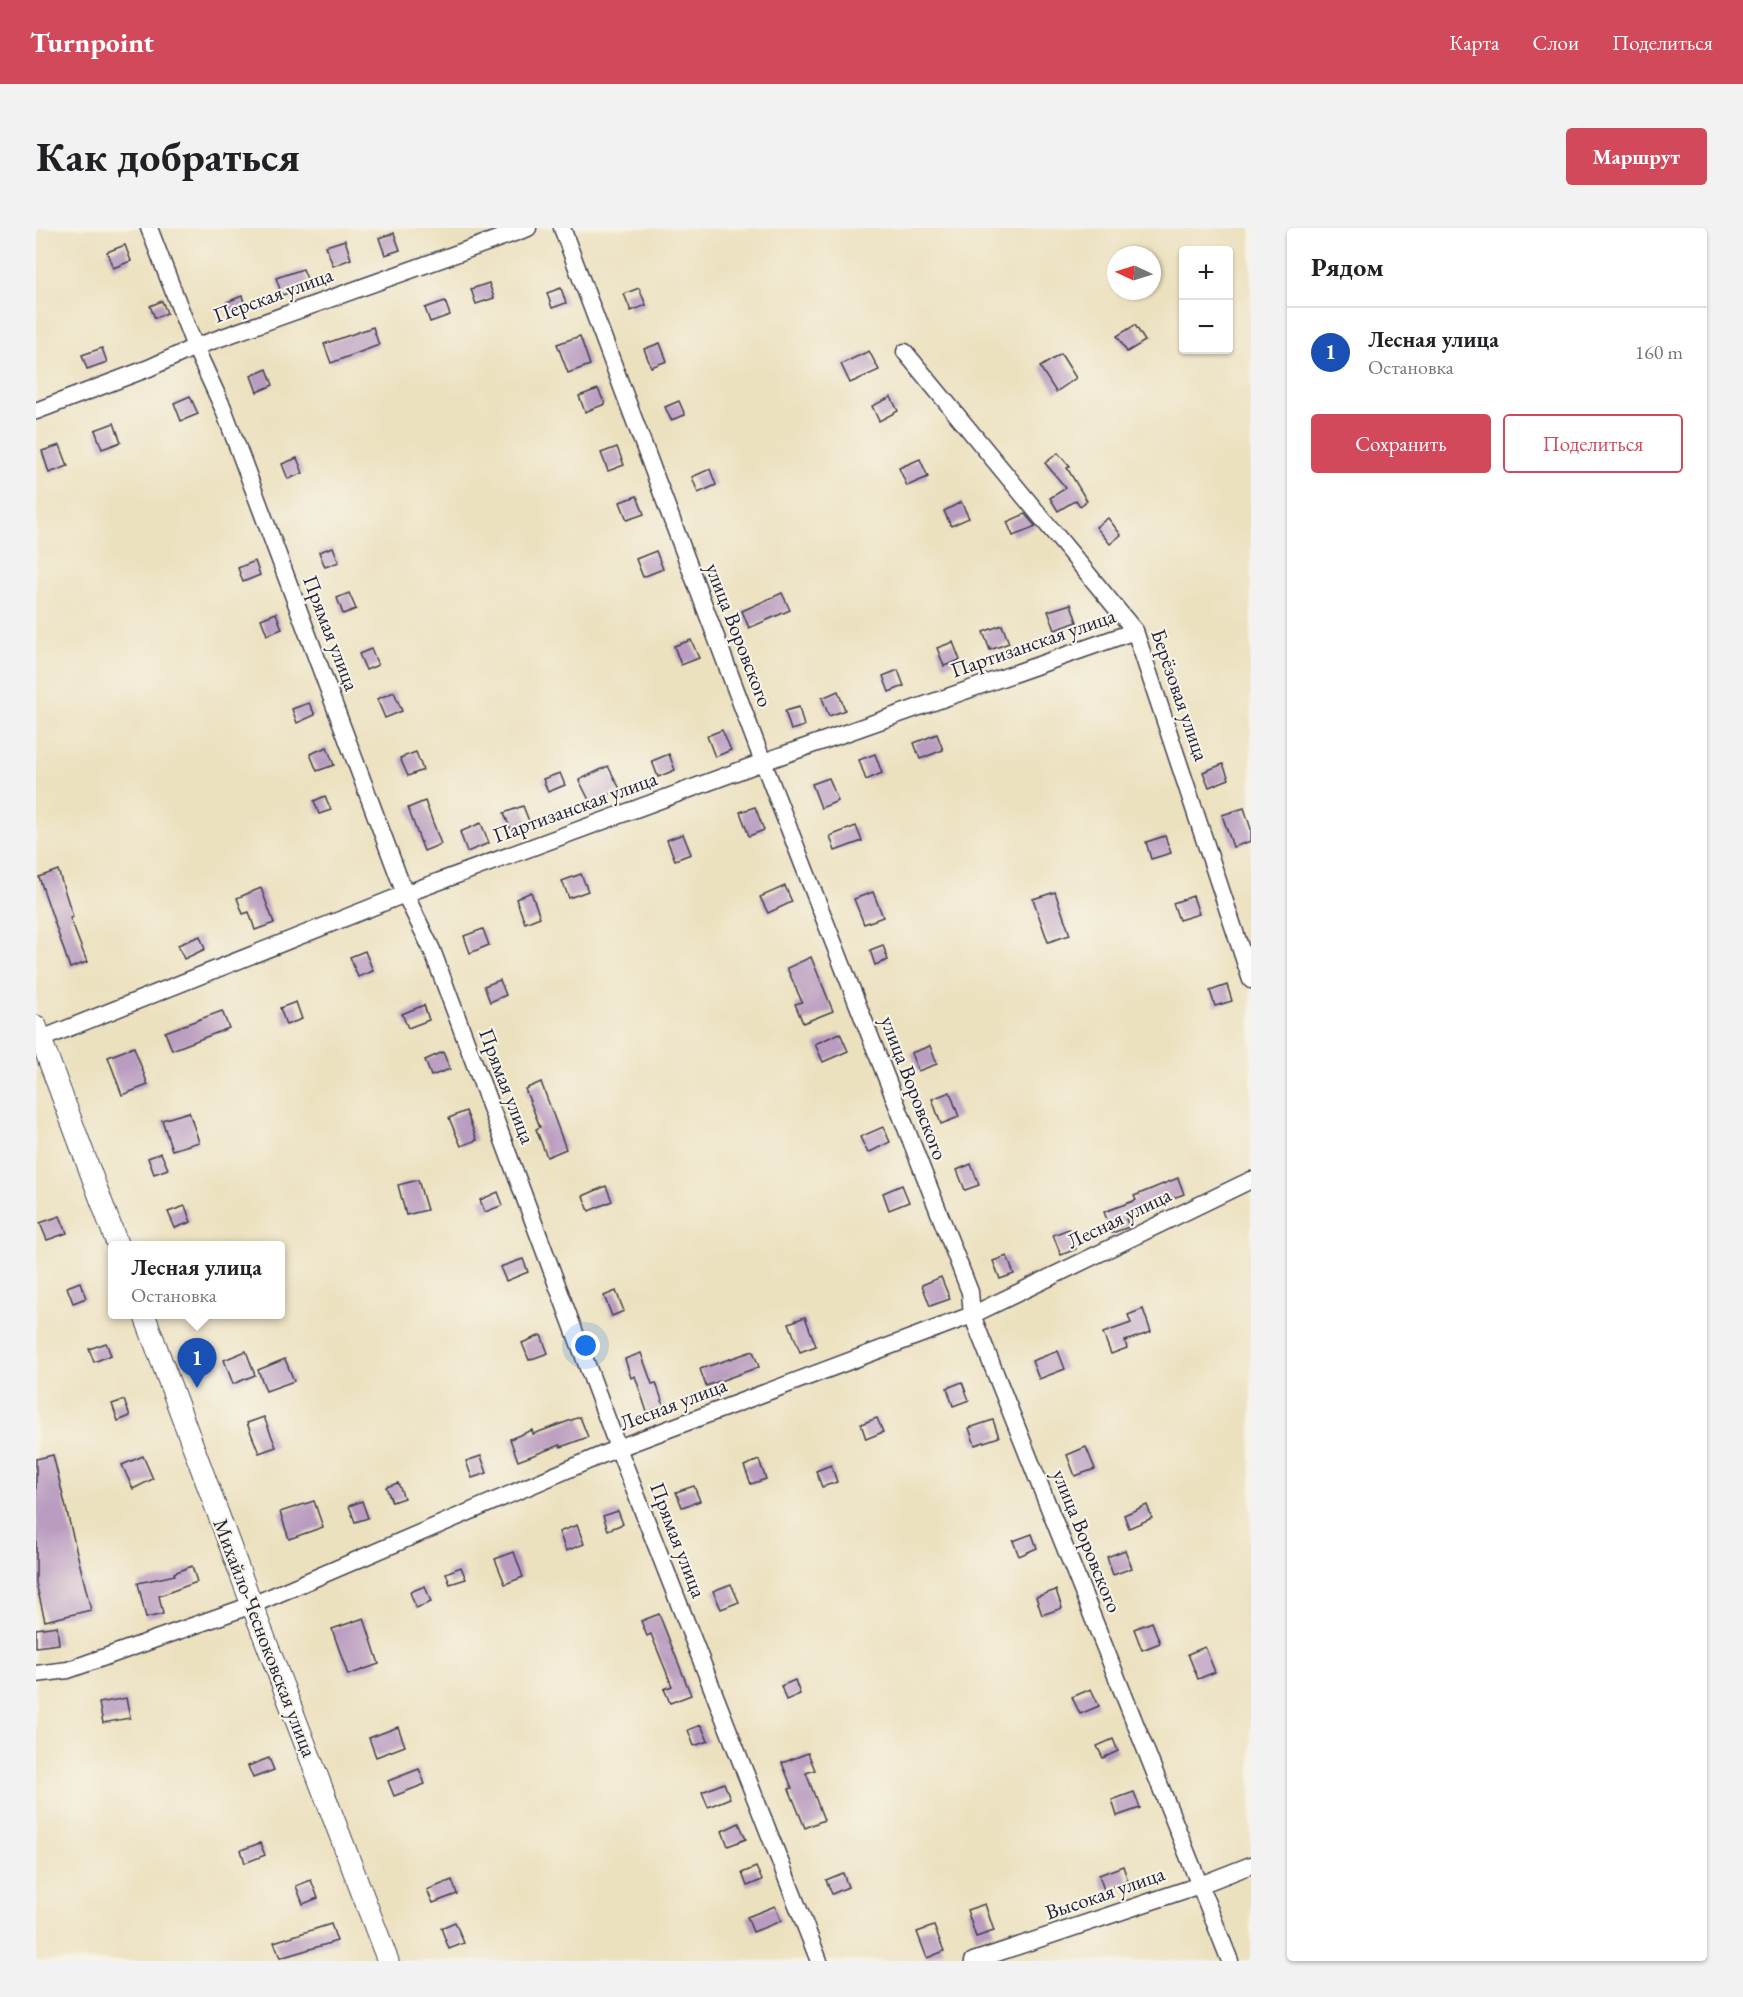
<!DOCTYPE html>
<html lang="ru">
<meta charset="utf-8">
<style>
:root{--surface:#fff;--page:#f2f2f2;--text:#202124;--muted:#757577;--line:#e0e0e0;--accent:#d1495b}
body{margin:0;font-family:"EB Garamond",serif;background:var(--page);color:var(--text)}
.controls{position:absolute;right:18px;top:18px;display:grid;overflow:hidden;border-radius:6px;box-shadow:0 2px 4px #0004}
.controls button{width:54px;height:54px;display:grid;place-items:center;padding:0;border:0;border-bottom:2px solid var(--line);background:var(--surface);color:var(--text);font:30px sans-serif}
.compass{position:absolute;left:1071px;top:18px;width:54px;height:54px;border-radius:50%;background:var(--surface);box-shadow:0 2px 4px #0004;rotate:274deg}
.you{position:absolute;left:550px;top:1118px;width:21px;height:21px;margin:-15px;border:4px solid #fff;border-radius:50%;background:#1a73e8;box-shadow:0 0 0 9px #1a73e833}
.badge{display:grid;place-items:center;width:39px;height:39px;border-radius:50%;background:var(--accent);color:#fff;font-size:20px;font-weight:700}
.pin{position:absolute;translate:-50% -50px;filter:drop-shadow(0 2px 3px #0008)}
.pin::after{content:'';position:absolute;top:32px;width:21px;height:18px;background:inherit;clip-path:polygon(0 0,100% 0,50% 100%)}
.popup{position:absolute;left:72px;top:1013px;width:177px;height:78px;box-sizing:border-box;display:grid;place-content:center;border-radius:6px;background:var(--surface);filter:drop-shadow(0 2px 4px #0005);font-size:20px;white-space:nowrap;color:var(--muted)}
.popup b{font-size:22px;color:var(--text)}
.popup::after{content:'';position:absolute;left:50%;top:100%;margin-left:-12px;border:12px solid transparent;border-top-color:var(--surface)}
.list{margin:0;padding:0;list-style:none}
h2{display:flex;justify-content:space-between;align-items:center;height:78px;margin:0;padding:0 24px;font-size:26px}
h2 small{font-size:20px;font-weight:400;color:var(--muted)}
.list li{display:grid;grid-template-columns:39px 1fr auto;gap:18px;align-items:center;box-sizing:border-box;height:90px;padding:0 24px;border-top:2px solid var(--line)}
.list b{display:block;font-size:22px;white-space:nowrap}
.list p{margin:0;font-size:20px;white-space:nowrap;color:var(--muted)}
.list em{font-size:20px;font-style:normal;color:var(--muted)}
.actions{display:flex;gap:12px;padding:18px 24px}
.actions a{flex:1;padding:14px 0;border:2px solid var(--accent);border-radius:6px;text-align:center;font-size:21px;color:var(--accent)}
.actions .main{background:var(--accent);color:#fff}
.map{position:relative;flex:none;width:1215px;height:1733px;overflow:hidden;border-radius:6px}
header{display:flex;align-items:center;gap:36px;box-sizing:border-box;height:84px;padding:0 30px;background:var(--accent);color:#fff}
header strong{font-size:28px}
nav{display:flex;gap:33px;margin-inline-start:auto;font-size:21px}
.intro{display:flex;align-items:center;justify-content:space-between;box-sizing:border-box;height:144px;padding:0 36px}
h1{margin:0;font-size:42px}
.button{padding:15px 27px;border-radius:6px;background:var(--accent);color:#fff;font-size:21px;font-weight:700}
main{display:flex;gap:36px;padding:0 36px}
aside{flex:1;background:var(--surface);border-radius:6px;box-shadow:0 2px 4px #0004}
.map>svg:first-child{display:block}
</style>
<header>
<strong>Turnpoint</strong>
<nav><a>Карта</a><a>Слои</a><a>Поделиться</a></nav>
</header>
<div class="intro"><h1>Как добраться</h1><a class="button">Маршрут</a></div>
<main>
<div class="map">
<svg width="1215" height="1733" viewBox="0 0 1215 1733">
<rect width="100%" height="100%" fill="#f7f3e8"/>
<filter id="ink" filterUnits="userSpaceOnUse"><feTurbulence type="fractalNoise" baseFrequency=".0167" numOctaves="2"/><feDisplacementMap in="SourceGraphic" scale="12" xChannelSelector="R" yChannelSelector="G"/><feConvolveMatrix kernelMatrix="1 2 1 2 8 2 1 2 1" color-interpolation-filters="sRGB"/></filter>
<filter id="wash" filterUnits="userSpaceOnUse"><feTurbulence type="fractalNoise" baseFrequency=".008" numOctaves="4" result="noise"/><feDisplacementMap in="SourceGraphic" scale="24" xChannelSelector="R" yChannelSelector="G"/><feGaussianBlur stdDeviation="1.35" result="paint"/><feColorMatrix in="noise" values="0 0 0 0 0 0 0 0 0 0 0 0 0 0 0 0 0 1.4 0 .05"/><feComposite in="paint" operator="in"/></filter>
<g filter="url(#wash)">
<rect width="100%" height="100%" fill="#ece1bf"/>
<g id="blocks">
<g fill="#ba9cc0">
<path d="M358 5 364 22 349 27 343 10Z"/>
<path d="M309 12 315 31 297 38 290 18Z"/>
<path d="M89 17 95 33 77 40 71 24Z"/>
<path d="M267 41 274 58 246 67 240 50Z"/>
<path d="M453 55 458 70 440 76 435 61Z"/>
<path d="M525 60 530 75 516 80 511 65Z"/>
<path d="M603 60 610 77 595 83 588 66Z"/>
<path d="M206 68 211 81 196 87 191 74Z"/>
<path d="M126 73 131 85 119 90 114 78Z"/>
<path d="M409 73 414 87 394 94 389 80Z"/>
<path d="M1099 97 1109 113 1091 124 1081 108Z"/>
<path d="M337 99 343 117 295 135 288 116Z"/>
<path d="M544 108 554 137 532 145 521 116Z"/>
<path d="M624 115 631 133 615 139 608 121Z"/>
<path d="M66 120 71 134 51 141 46 127Z"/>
<path d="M833 123 843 142 814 155 805 136Z"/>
<path d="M1025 126 1040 150 1020 164 1004 139Z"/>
<path d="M231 141 237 157 221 164 215 148Z"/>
<path d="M562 161 569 176 549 184 543 168Z"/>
<path d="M154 168 162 186 145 193 138 175Z"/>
<path d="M855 169 862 183 843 193 836 178Z"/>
<path d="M643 173 649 187 635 192 629 179Z"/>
<path d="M78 195 85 214 66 221 59 202Z"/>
<path d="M24 217 32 238 13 245 6 223Z"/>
<path d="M581 219 588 237 572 243 565 225Z"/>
<path d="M1022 225 1034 239 1031 240 1051 273 1044 278 1040 272 1022 283 1014 270 1030 260 1009 235Z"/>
<path d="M261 230 267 245 252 251 246 236Z"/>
<path d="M884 231 892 249 871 258 863 240Z"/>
<path d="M674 241 680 257 662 265 656 249Z"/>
<path d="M601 268 608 286 591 292 584 274Z"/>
<path d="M925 274 933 290 915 298 908 283Z"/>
<path d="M989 286 1000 299 977 308 971 294Z"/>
<path d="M1072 290 1085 307 1074 316 1060 299Z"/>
<path d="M297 319 303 334 289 339 283 324Z"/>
<path d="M620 323 627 341 607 349 600 331Z"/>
<path d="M219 333 224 347 207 354 202 340Z"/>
<path d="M313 365 320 381 307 386 301 370Z"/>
<path d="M746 365 754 382 713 400 706 383Z"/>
<path d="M1035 376 1041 394 1019 402 1012 383Z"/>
<path d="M240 385 246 401 231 407 225 391Z"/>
<path d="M966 397 973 415 954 422 947 404Z"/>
<path d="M655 412 663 430 645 437 638 418Z"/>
<path d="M917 414 924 432 908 438 901 420Z"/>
<path d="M335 421 342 437 330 442 323 426Z"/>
<path d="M862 442 868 458 853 464 847 448Z"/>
<path d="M802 463 809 482 793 488 786 470Z"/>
<path d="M358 464 366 483 349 490 341 471Z"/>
<path d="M273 475 279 487 261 495 256 481Z"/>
<path d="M763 479 768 498 755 502 749 483Z"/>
<path d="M686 502 695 522 679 529 671 508Z"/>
<path d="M901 506 907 522 884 531 878 515Z"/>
<path d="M291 519 298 537 281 543 274 526Z"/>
<path d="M380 524 387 542 372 548 364 530Z"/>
<path d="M633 526 639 542 622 549 616 533Z"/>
<path d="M839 526 846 545 830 552 823 532Z"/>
<path d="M1187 536 1193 551 1173 559 1167 544Z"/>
<path d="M572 538 584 561 555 576 543 552Z"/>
<path d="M524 545 529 557 512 564 507 551Z"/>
<path d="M793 550 802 573 785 580 776 556Z"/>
<path d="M289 568 295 582 283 586 278 573Z"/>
<path d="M389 573 405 616 388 623 372 580Z"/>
<path d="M487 578 495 598 476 605 468 585Z"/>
<path d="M719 579 728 602 713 608 704 584Z"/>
<path d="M1208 580 1215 601V613L1197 619 1186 587Z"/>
<path d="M445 595 453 615 431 624 424 604Z"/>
<path d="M820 598 826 613 799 623 794 608Z"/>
<path d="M647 606 655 626 639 632 631 612Z"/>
<path d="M1129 608 1135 625 1115 631 1110 614Z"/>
<path d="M22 642 37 689 34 690 51 734 34 740 3 649Z"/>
<path d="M545 646 552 663 533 670 526 653Z"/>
<path d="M749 658 756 674 732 685 724 669Z"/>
<path d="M225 660 238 695 219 702 213 684 207 686 201 670Z"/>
<path d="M495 664 504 689 489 695 480 671Z"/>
<path d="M837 664 847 689 828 696 818 671Z"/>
<path d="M1019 664 1034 707 1012 714 997 671Z"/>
<path d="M1157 668 1163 686 1143 692 1137 675Z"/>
<path d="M447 701 453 717 434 725 428 708Z"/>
<path d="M164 708 169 721 148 731 142 717Z"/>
<path d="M847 717 852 732 839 737 834 722Z"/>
<path d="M329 723 337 743 322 749 314 729Z"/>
<path d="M775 729 797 783 767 795 759 776 766 774 751 740Z"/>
<path d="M464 752 470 767 454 774 448 758Z"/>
<path d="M1191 757 1196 773 1179 778 1174 763Z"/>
<path d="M260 774 266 791 250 797 244 780Z"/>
<path d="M388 777 393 792 372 800 366 786Z"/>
<path d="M186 783 193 800 136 822 129 804Z"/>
<path d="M804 805 812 823 787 834 779 816Z"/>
<path d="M894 818 901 836 882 843 875 825Z"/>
<path d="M98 819 112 857 86 867 72 829Z"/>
<path d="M407 824 414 841 395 848 389 832Z"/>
<path d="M505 854 530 921 511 929 500 901 504 899 489 861Z"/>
<path d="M914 864 923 889 905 896 896 871Z"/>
<path d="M430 883 441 912 425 918 413 890Z"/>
<path d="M153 884 163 914 136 922 126 892Z"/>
<path d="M847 899 854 914 832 925 824 909Z"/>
<path d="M125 925 132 941 118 946 112 930Z"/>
<path d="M935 936 943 957 929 962 921 942Z"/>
<path d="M1142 950 1148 966 1115 978 1116 981 1090 991 1093 999 1076 1005 1068 984 1100 972 1098 968Z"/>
<path d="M382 952 391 982 370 987 362 957Z"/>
<path d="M866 957 873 974 853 982 847 965Z"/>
<path d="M570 958 576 973 553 983 547 968Z"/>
<path d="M462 964 467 977 449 984 444 972Z"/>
<path d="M149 978 155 994 139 1000 132 984Z"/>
<path d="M24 988 31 1005 11 1012 4 995Z"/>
<path d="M1033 1001 1040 1021 1025 1027 1017 1007Z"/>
<path d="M971 1028 978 1046 964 1051 957 1033Z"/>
<path d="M487 1031 492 1044 470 1053 464 1039Z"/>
<path d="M905 1049 914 1071 894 1078 886 1057Z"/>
<path d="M44 1054 50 1070 37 1075 31 1059Z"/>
<path d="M580 1063 588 1083 576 1088 568 1068Z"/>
<path d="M1107 1081 1115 1104 1089 1113 1091 1120 1075 1126 1067 1105 1095 1095 1092 1087Z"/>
<path d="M769 1089 780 1118 764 1124 753 1095Z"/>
<path d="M505 1107 512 1125 493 1132 486 1115Z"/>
<path d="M70 1115 75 1127 58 1134 53 1121Z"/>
<path d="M210 1123 219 1147 197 1156 188 1132Z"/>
<path d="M717 1123 723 1139 670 1158 664 1141Z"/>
<path d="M1022 1123 1029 1141 1003 1151 996 1133Z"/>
<path d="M605 1125 616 1156 620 1155 628 1178 611 1184 599 1148 595 1150 589 1131Z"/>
<path d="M249 1131 258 1153 230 1163 222 1142Z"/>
<path d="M926 1154 933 1172 917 1178 911 1160Z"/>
<path d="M88 1172 94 1188 82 1193 76 1176Z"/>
<path d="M228 1189 240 1219 223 1225 211 1195Z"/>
<path d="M544 1189 552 1209 525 1219 524 1217 482 1233 474 1211 496 1202 497 1206Z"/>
<path d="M841 1190 847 1204 830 1211 825 1196Z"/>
<path d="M957 1192 963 1209 939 1217 933 1200Z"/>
<path d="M1050 1219 1059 1241 1039 1248 1031 1227Z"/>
<path d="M17 1227 55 1382 9 1393 0 1355V1231Z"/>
<path d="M107 1228 117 1251 97 1261 86 1237Z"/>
<path d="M445 1228 451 1245 436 1250 430 1233Z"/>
<path d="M723 1232 730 1251 715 1256 708 1238Z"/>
<path d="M795 1237 801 1254 786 1259 780 1243Z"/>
<path d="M362 1255 368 1270 356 1274 350 1259Z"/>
<path d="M658 1258 664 1273 646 1279 640 1264Z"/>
<path d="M278 1273 287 1299 253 1311 244 1284Z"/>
<path d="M326 1273 332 1290 319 1294 313 1278Z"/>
<path d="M1111 1277 1116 1290 1093 1300 1088 1287Z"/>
<path d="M582 1283 587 1296 572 1302 567 1288Z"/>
<path d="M541 1297 548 1316 530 1323 523 1304Z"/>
<path d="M996 1306 1001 1320 983 1328 977 1313Z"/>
<path d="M1089 1322 1096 1340 1077 1347 1071 1329Z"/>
<path d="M478 1324 487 1349 469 1356 459 1331Z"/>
<path d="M156 1338 161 1354 123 1368 127 1386 110 1390 102 1355 139 1347 138 1345Z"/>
<path d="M425 1339 430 1351 414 1356 410 1345Z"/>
<path d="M695 1356 703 1374 685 1381 677 1363Z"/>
<path d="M389 1358 395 1374 380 1380 374 1364Z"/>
<path d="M1020 1362 1026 1380 1006 1387 1000 1369Z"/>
<path d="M623 1386 655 1467 634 1475 628 1461 636 1458 615 1406 611 1408 605 1393Z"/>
<path d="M328 1390 343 1436 312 1447 296 1401Z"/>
<path d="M1116 1394 1124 1415 1106 1422 1098 1401Z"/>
<path d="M21 1398 23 1416 0 1419V1401Z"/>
<path d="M1169 1419 1179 1444 1162 1451 1152 1426Z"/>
<path d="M759 1452 764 1466 750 1472 745 1458Z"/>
<path d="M1055 1461 1063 1478 1044 1486 1036 1469Z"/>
<path d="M90 1470 94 1490 67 1495 63 1475Z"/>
<path d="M665 1497 672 1513 658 1518 652 1502Z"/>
<path d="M362 1499 369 1518 340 1529 333 1510Z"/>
<path d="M1077 1511 1082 1523 1067 1530 1061 1518Z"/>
<path d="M772 1525 779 1542 770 1545 788 1592 769 1600 753 1561 756 1560 746 1535Z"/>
<path d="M233 1530 238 1542 217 1550 212 1538Z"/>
<path d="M383 1541 389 1556 358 1568 352 1553Z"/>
<path d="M688 1555 694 1570 672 1579 666 1564Z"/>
<path d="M1098 1564 1104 1580 1081 1588 1076 1572Z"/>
<path d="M703 1595 710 1611 692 1618 686 1603Z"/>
<path d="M224 1615 229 1627 209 1635 205 1622Z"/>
<path d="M1087 1638 1092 1653 1068 1662 1063 1647Z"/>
<path d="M720 1639 726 1652 711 1658 706 1645Z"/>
<path d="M807 1645 812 1659 796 1666 790 1652Z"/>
<path d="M275 1652 282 1670 267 1676 260 1658Z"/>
<path d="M416 1652 421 1666 397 1675 391 1662Z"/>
<path d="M949 1676 958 1703 940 1709 931 1682Z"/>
<path d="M739 1678 745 1693 717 1704 711 1689Z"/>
<path d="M419 1694 428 1715 413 1721 405 1700Z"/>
<path d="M295 1696 301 1713 244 1730 238 1714Z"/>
<path d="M898 1698 908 1723 891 1730 881 1704Z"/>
</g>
</g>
</g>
<g filter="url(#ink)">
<use href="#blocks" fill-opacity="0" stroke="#403f4f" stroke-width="1.5"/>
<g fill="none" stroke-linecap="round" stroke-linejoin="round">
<defs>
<g id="minor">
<path d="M113 0 159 119 187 180 369 666 396 722 582 1220 783 1733"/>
<path d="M526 0 727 534 934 1064 936 1087 1194 1733"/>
<path d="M869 124 1099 403 1215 752"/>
<path d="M0 183 113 140 159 119 492 0"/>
<path d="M0 813 369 666 727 534 1099 403"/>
<path d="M0 1446 32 1442 216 1377 582 1220 936 1087 1215 952"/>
<path d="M937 1733 1164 1657 1215 1637"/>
</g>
<g id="tertiary">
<path d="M0 798 82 1018"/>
<path d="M108 1086 216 1377 352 1733"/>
</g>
</defs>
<use href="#minor" stroke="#403f4f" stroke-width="19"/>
<use href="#tertiary" stroke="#403f4f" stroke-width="23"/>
<use href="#minor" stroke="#fff" stroke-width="16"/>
<use href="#tertiary" stroke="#fff" stroke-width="21"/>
</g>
</g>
<g text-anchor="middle" stroke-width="4.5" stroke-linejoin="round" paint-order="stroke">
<g font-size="21" fill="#22223b" stroke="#f7f3e8">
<text transform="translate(237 67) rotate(-20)" y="7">Перская улица</text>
<text transform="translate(295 405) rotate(69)" y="7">Прямая улица</text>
<text transform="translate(703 407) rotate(69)" y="7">улица Воровского</text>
<text transform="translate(997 415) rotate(-19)" y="7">Партизанская улица</text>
<text transform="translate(1144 467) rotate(71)" y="7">Берёзовая улица</text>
<text transform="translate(539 579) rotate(-20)" y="7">Партизанская улица</text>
<text transform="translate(471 858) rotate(69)" y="7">Прямая улица</text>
<text transform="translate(878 860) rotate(69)" y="7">улица Воровского</text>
<text transform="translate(1083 990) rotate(-26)" y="7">Лесная улица</text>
<text transform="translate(637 1176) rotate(-21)" y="7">Лесная улица</text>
<text transform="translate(642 1312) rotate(69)" y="7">Прямая улица</text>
<text transform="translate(1051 1313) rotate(68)" y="7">улица Воровского</text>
<text transform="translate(229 1410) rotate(69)" y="7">Михайло-Чесноковская улица</text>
<text transform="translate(1069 1665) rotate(-19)" y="7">Высокая улица</text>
</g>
</g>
</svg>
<div class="controls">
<button>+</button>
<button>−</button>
</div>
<svg class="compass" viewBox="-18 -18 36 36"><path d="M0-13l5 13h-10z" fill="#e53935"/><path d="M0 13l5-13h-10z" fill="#757577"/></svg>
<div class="you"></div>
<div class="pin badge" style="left:161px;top:1160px;background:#1a4fb4">1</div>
<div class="popup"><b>Лесная улица</b>Остановка</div>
</div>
<aside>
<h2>Рядом<small></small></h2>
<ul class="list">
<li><span class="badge" style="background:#1a4fb4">1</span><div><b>Лесная улица</b><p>Остановка</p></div><em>160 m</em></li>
</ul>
<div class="actions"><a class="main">Сохранить</a><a>Поделиться</a></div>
</aside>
</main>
